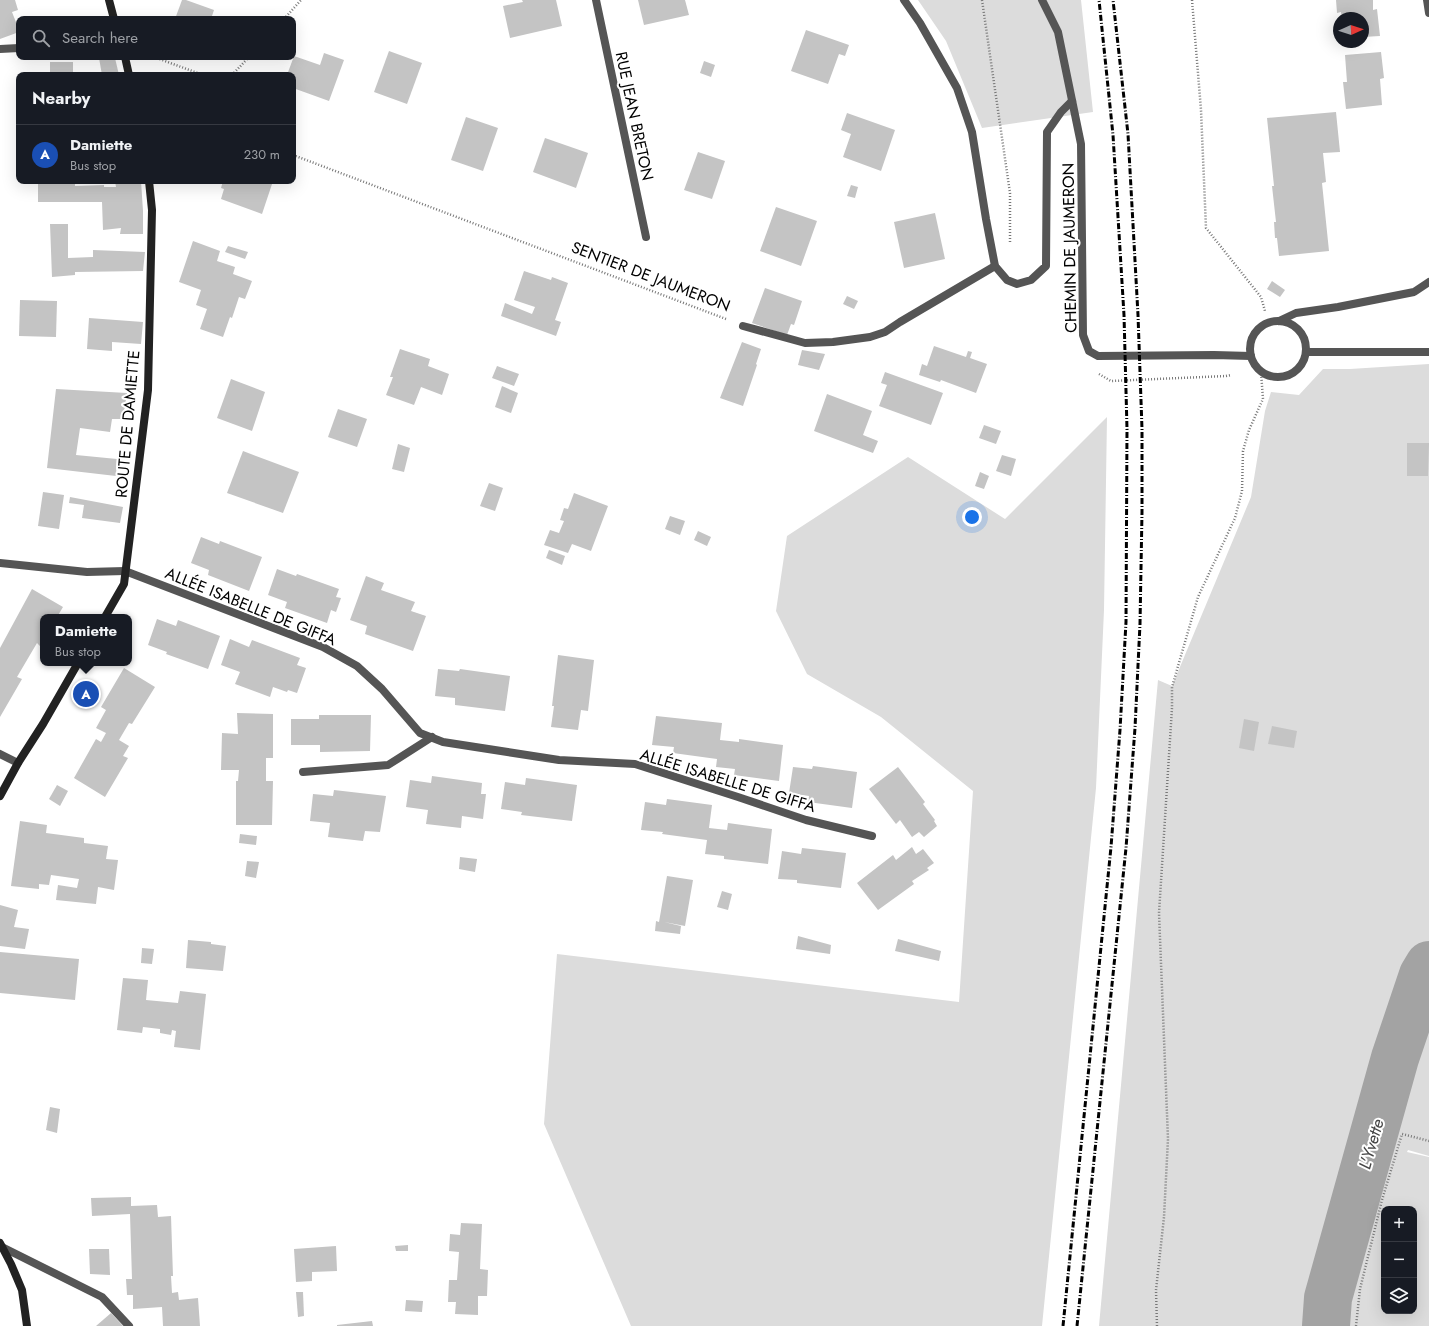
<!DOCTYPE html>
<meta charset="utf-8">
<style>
:root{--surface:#171b24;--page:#242831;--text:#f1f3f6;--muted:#9ea1a6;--line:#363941;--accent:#0f766e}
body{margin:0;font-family:Jost,sans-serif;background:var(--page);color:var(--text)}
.controls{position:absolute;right:12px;bottom:12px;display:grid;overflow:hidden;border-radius:8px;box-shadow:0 4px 16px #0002}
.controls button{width:36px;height:36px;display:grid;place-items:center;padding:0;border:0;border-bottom:1px solid var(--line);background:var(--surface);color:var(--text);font:20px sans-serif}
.compass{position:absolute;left:1333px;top:12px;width:36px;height:36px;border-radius:50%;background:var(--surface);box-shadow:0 4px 16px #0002;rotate:87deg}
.you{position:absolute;left:972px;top:517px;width:14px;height:14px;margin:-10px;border:3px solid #fff;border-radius:50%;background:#1a73e8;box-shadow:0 0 0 6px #1a73e833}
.badge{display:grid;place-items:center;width:26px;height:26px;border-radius:50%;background:var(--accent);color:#fff;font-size:13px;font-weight:700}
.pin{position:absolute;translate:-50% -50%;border:2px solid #fff;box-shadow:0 1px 4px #0006}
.popup{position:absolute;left:40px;top:614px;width:92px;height:52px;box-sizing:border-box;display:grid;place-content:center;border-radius:8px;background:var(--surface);filter:drop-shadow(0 1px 3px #0005);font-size:13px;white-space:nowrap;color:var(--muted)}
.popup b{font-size:15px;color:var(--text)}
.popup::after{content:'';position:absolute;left:50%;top:100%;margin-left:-8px;border:8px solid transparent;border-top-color:var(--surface)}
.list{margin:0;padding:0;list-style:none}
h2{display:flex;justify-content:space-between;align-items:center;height:52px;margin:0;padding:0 16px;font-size:17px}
h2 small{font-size:13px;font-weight:400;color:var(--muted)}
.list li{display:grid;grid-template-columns:26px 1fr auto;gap:12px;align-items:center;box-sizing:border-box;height:60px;padding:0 16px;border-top:1px solid var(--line)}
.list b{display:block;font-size:15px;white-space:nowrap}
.list p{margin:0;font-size:13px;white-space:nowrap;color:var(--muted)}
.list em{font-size:13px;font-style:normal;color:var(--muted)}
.icon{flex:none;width:22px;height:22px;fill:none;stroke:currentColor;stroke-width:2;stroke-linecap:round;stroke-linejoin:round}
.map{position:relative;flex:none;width:1429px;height:1326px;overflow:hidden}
.search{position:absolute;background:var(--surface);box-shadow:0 4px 16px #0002;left:16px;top:16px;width:280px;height:44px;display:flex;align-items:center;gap:10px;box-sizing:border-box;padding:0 14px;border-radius:8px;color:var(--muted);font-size:15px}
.panel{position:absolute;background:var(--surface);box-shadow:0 4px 16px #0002;left:16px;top:72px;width:280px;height:112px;border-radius:8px}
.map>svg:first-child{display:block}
</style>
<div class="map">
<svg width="1429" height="1326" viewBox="0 0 1429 1326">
<rect width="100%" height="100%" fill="#fff"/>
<g fill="#dcdcdc" fill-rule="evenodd">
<path d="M918 0H1081L1093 112 982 128 946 41Z"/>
<path d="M1429 364V1156L1408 1150 1407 1152 1429 1157V1326H1099L1158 680 1172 686 1251 497 1265 411 1271 392 1299 395 1323 369H1350ZM1384 1209H1414V1311H1384Z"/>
<path d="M1107 417 1104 610 1096 788 1042 1326H631L544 1124 557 954 959 1002 973 791 881 717 807 674 776 611 787 536 908 457 1005 519Z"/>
</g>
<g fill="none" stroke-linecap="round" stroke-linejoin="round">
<path stroke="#a3a3a3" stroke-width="48" d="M1326 1326 1328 1298 1395 1058 1423 975 1429 965"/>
</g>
<g fill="#c4c4c4">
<path d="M0 0H15L18 10 12 12 19 30V32L0 39Z"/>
<path d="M182 0H186L214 10 211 19H175Z"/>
<path d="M522 0H556L562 26 510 38 503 6 523 2Z"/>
<path d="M638 0H685L689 15 644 25Z"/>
<path d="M1336 0H1373V10L1377 9 1380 36 1363 37V18H1342L1341 12 1337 13Z"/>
<path d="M806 30 849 45 845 56 839 54 828 84 791 71Z"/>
<path d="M389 51 422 63 407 104 374 92Z"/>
<path d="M1381 52 1384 78 1380 79 1382 105 1346 109 1343 82H1347L1345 55Z"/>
<path d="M324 53 344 60 329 101 293 88V75H287L294 56 320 65Z"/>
<path d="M99 58H115L119 75H102Z"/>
<path d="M704 61 715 65 711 77 700 73Z"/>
<rect x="50" y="62" width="23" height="13"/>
<path d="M1336 112 1340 152 1323 153 1326 182 1322 183 1329 251 1279 256 1277 238H1275L1274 222H1276L1272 186H1274L1267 118Z"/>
<path d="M847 113 895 130 881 171 843 157 851 134 841 130Z"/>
<path d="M466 117 498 128 483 171 451 160Z"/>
<path d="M545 138 588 153 576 188 533 172Z"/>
<path d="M698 152 725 161 712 199 684 190Z"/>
<path d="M38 181H75V186L104 185V187H116L115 181H141L143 211V234H120L121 228 103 230 102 202H38Z"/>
<path d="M223 181H273L262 214 221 199 224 189 221 188Z"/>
<path d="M851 185 858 187 855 198 847 196Z"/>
<path d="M776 207 817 221 801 266 760 251Z"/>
<path d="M935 213 945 259 904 268 894 222Z"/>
<path d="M50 224H68V258L93 257V250L145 252 143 271 75 272V275L52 277Z"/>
<path d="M193 241 220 251 217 261 235 267 233 274 252 281 245 299 239 297 232 318 230 317 223 337 200 329 207 309 196 305 201 290 179 282Z"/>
<path d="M228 246 248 252 245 259 225 252Z"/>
<path d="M524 271 551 280 552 277 568 283 555 320 561 322 556 336 501 316 505 303 532 314 535 307 514 300Z"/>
<path d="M1272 281 1285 290 1280 297 1267 289Z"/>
<path d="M765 288 802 301 794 325 791 324 787 335 752 323Z"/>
<path d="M847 296 858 301 854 309 843 304Z"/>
<path d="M20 300 57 301 56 337 19 336Z"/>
<path d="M89 318 143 322 141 344 112 342V351L87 349Z"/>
<path d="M742 342 761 349 756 364 757 365 743 406 720 398Z"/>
<path d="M934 346 966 357 968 351 972 352 970 358 987 364 976 393 941 380 940 382 919 375 922 364 927 366Z"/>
<path d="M400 349 430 359 428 366 449 374 442 395 421 387 414 405 386 395 393 377H390Z"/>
<path d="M802 350 825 354 819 370 798 365Z"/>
<path d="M497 366 519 374 514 386 492 378Z"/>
<path d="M885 372 943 393 931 425 879 406 887 385 881 383Z"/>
<path d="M231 379 265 392 252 431 217 418Z"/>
<path d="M502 386 518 393 511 413 495 407Z"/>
<path d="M56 389 127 393 123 419H112L110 432 80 428 76 455 117 459 116 476 47 468Z"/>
<path d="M827 394 872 411 863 435 878 441 873 453 814 431Z"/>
<path d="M338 409 367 419 357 447 328 437Z"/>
<path d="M984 425 1001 431 996 444 979 438Z"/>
<path d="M1407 443H1429L1428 476H1407Z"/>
<path d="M398 444 410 448 404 472 392 469Z"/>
<path d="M243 451 299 472 283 513 227 493Z"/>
<path d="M1002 455 1016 459 1011 476 996 471Z"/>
<path d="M980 472 989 476 984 489 975 486Z"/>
<path d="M489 483 503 488 495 511 480 506Z"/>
<path d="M43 492 64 495 59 529 38 526Z"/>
<path d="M574 493 608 506 591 551 572 544 568 553 544 545 550 530 559 533 564 521 560 520 564 508 568 509Z"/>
<path d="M70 497 123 507 120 523 82 518 84 505 69 503Z"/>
<path d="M670 516 685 521 680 535 665 529Z"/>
<path d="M698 531 711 537 707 546 694 540Z"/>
<path d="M201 537 219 544 220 541 262 557 249 591 208 575 209 570 191 563Z"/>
<path d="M549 550 565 556 562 565 546 558Z"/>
<path d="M277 569 296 576 297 574 339 589 336 597 341 598 336 612 331 610 327 623 285 608 287 602 268 595Z"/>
<path d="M366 576 384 583 381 590 415 602 411 611 426 616 413 651 365 634 367 626 350 620Z"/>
<path d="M32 589 63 607 57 617H43V641L40 646 37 643 17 677 22 679 0 717V648Z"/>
<path d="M157 619 176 626 178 620 220 636 208 669 166 654 167 652 148 645Z"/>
<path d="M230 639 249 647 252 640 300 658 297 665 306 668 297 693 288 690 287 692 273 687 270 697 235 684 240 672 221 665Z"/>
<path d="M558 655 594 660 588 711 581 710 578 730 551 727 554 706H552Z"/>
<path d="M124 668 155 687 132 724 129 723 119 740 129 746 123 756 128 758 105 797 74 778 96 739 101 742 106 733 96 728 106 710 101 707Z"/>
<path d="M438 669 459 671 460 669 510 676 505 711 455 705V698L435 696Z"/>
<path d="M237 713 273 714V758H266V781H273L272 825H236V781H238L239 770H221L222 733 238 734Z"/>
<path d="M319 715H371L370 751 320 752V745H291V719H319Z"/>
<path d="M656 716 722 723 720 740 739 742V739L783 745 779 781 734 775 735 769 716 767 717 759 673 753 674 747 652 745Z"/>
<path d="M1244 719 1259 722 1254 751 1239 748Z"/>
<path d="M1272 726 1297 731 1294 748 1268 744Z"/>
<path d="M813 766 857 772 852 808 808 802 809 796 789 793 793 767 812 769Z"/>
<path d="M898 767 925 802 923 804 935 820 934 821 937 826 924 837 919 832 912 837 900 820 896 824 869 789Z"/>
<path d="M432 776 482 783 481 794H486L483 819 462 816 461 828 426 824 428 810 406 807 410 780 431 783Z"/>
<path d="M526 778 577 785 572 821 521 815 522 812 501 809 505 782 525 785Z"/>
<path d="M57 785 68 791 60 806 49 799Z"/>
<path d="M334 790 386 796 380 832 365 831 363 841 328 837 330 823 310 821 313 794 333 796Z"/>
<path d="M667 799 712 805 709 828 727 830 728 823 772 829 768 864 724 859V856L705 854 707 840 662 834 663 832 641 830 645 802 666 805Z"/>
<path d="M20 821 47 825 46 833 84 838V843L108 846 106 859 118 860 114 890 98 887 96 904 56 900 58 885 77 888 79 879 51 875 49 885 39 884V889L11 886Z"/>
<path d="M240 834 257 836 256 845 239 843Z"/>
<path d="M912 847 916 854 923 849 934 863 927 868 929 870 912 881 914 884 878 910 857 883 893 855 896 860Z"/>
<path d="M802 848 846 853 841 888 797 883V880L778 879 782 851 801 854Z"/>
<path d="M460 857 477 859 475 872 459 869Z"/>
<path d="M247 861 259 862 256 878 245 876Z"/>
<path d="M667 876 693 880 685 926 664 922 681 926 680 934 655 931 656 921 659 922Z"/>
<path d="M722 891 732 894 728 910 717 907Z"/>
<path d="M0 905 18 910 14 927 29 929 25 949 0 946Z"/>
<path d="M798 936 831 945 830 954 796 949Z"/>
<path d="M898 939 941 951 939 961 895 951Z"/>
<path d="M188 940 211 942V944L226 946 223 971 186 968Z"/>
<path d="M142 948 154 949 152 964 141 963Z"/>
<path d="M0 952 79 959 75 1000 0 993Z"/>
<path d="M123 978 148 980 146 1000 178 1003 180 991 206 994 200 1050 174 1047 176 1031 172 1030 171 1035 160 1033V1029L143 1027 142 1033 117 1030Z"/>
<path d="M50 1107 60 1109 57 1133 46 1130Z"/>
<path d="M131 1197V1206L157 1205 158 1217 171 1216 173 1276H171L172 1293 178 1292 179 1300 198 1298 200 1326H163L162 1307 133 1309V1295H127L126 1279H132L130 1214 92 1216 91 1198Z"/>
<path d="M461 1223 482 1224 480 1269 488 1270 487 1296H478V1315L455 1314 456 1302H448L449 1280H457L459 1252 449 1251 450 1234 460 1235Z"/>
<path d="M408 1245V1251H396L395 1246Z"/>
<path d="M336 1246 337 1271 312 1272V1281L296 1282 294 1249Z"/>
<path d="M89 1249H109L110 1275 90 1274Z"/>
<path d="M296 1292H303L304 1316 298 1317Z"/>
<path d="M406 1300 423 1301 422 1312 405 1311Z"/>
<path d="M111 1313 123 1326H96Z"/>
<path d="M372 1321 373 1326H337V1325Z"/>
</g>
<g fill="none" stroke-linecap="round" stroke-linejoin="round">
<g stroke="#777" stroke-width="2.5" stroke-dasharray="1 2" stroke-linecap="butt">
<path d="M982 0 1010 193V242"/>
<path d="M1192 0 1201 110 1206 228 1261 297 1265 311"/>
<path d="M284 19 301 0"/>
<path d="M154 57 203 75"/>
<path d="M232 75 249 57"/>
<path d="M293 155 726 319"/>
<path d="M1099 374 1111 381 1226 376 1231 375"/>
<path d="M1157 1326 1156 1290 1164 1217 1168 1139 1159 913 1172 708V687L1198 597 1235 518 1242 491 1243 451 1249 430 1263 399 1261 372"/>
<path d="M1356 1326 1360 1289 1382 1200 1402 1134 1429 1141"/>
</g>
<g stroke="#555" stroke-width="8">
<path d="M1427 0 1429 13"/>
<path d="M1279 321 1296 313 1338 307 1414 292 1429 282"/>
<path d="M0 563 87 572 125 571"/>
</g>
<g stroke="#555" stroke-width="8">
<path d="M596 0 646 237"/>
<path d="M904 0 920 23 957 88 972 132 986 219 995 266 1007 280 1017 284 1031 280 1046 266 1047 132 1061 112 1072 101"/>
<path d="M1042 0 1058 32 1081 144 1083 335 1089 351 1098 356 1214 355 1251 356"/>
<path d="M0 49 19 48"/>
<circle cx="1278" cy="349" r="28"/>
<path d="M743 326 805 343 833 342 870 337 885 332 900 322 995 266"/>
<path d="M1306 352H1429"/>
<path d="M125 571 323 647 357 666 382 689 420 733 443 742 559 760 635 764 738 797 806 820 872 836"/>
<path d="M0 754 18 763"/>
<path d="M303 772 388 765 432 737"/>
<path d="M2 1247 102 1297 129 1326"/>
</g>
<g stroke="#222" stroke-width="8">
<path d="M109 0 114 19"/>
<path d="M125 57 129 75"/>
<path d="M105 617 124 584 148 390 152 210 149 181"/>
<path d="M0 796 18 763 43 724 78 663"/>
<path d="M0 1243 11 1264 22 1290 27 1326"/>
</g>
<g stroke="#000" stroke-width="3" stroke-dasharray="6 2 1 2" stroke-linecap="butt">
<path d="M1063 1326 1111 847 1120 730 1126 622 1127 429 1124 315 1113 135 1099 0"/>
<path d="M1077 1326 1126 848 1135 728 1140 624 1142 512V429L1138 315 1128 134 1113 0"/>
</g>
</g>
<g text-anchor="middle" stroke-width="4" stroke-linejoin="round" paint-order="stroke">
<g font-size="16" fill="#000" stroke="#fff">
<text transform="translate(635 116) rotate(78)" y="6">RUE JEAN BRETON</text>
<text transform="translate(1069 248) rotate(-91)" y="6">CHEMIN DE JAUMERON</text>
<text transform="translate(651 276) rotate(21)" y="6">SENTIER DE JAUMERON</text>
<text transform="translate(127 424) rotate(-85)" y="6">ROUTE DE DAMIETTE</text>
<text transform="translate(251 606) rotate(22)" y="6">ALLÉE ISABELLE DE GIFFA</text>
<text transform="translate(728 780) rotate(17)" y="6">ALLÉE ISABELLE DE GIFFA</text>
</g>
<g font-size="17" font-style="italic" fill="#444" stroke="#fff">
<text transform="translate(1371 1144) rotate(-74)" y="6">L'Yvette</text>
</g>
</g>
</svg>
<div class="controls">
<button>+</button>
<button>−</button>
<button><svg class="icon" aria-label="layers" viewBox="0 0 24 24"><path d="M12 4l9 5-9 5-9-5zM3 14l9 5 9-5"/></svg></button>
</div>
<svg class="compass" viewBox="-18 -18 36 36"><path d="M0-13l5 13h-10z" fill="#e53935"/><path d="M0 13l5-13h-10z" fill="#9ea1a6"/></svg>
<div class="you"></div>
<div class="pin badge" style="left:86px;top:694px;background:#1a4fb4">A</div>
<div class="popup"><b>Damiette</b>Bus stop</div>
<div class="search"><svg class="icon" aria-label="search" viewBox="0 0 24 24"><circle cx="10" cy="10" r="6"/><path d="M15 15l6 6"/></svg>Search here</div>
<section class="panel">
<h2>Nearby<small></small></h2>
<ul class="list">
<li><span class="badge" style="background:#1a4fb4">A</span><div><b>Damiette</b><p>Bus stop</p></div><em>230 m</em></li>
</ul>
</section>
</div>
